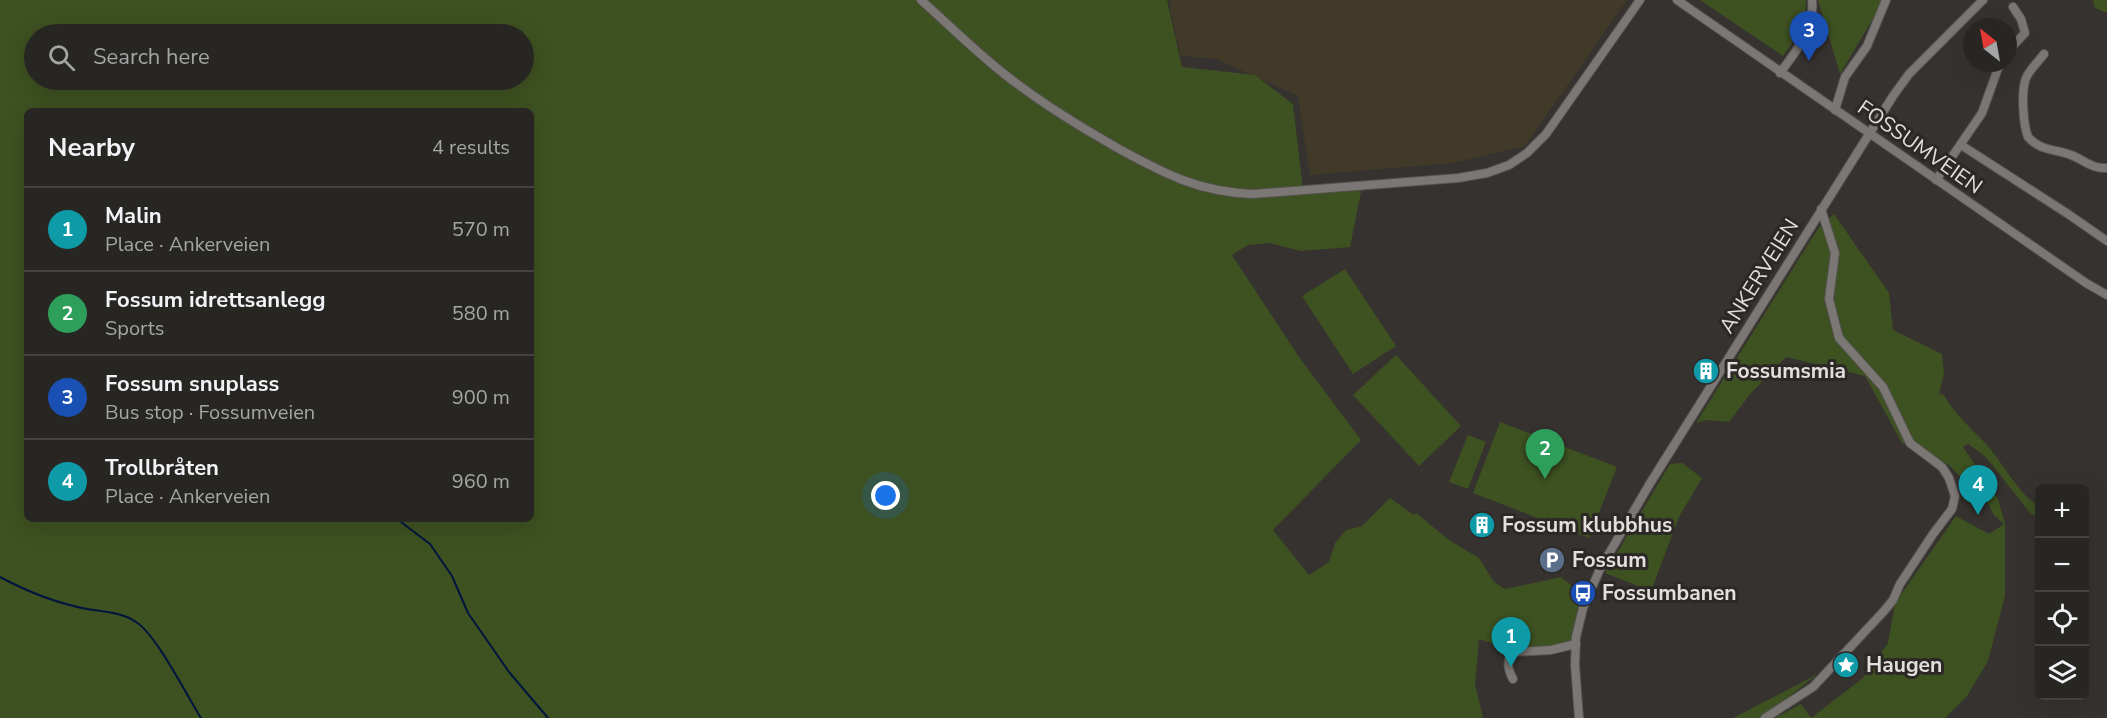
<!DOCTYPE html>
<meta charset="utf-8">
<style>
:root{--surface:#282623;--page:#343230;--text:#f1f3f6;--muted:#a5a5a6;--line:#444341;--accent:#d93025}
body{margin:0;font-family:"Nunito Sans",sans-serif;background:var(--page);color:var(--text)}
.controls{position:absolute;right:18px;bottom:18px;display:grid;overflow:hidden;border-radius:9px;box-shadow:0 6px 24px #0002}
.controls button{width:54px;height:54px;display:grid;place-items:center;padding:0;border:0;border-bottom:2px solid var(--line);background:var(--surface);color:var(--text);font:30px sans-serif}
.compass{position:absolute;left:1963px;top:18px;width:54px;height:54px;border-radius:50%;background:var(--surface);box-shadow:0 6px 24px #0002;rotate:329deg}
.you{position:absolute;left:886px;top:496px;width:21px;height:21px;margin:-15px;border:4px solid #fff;border-radius:50%;background:#1a73e8;box-shadow:0 0 0 9px #1a73e833}
.badge{display:grid;place-items:center;width:39px;height:39px;border-radius:50%;background:var(--accent);color:#fff;font-size:20px;font-weight:700}
.pin{position:absolute;translate:-50% -50px;filter:drop-shadow(0 2px 3px #0008)}
.pin::after{content:'';position:absolute;top:32px;width:21px;height:18px;background:inherit;clip-path:polygon(0 0,100% 0,50% 100%)}
.list{margin:0;padding:0;list-style:none}
h2{display:flex;justify-content:space-between;align-items:center;height:78px;margin:0;padding:0 24px;font-size:26px}
h2 small{font-size:20px;font-weight:400;color:var(--muted)}
.list li{display:grid;grid-template-columns:39px 1fr auto;gap:18px;align-items:center;box-sizing:border-box;height:84px;padding:0 24px;border-top:2px solid var(--line)}
.list b{display:block;font-size:22px;white-space:nowrap}
.list p{margin:0;font-size:20px;white-space:nowrap;color:var(--muted)}
.list em{font-size:20px;font-style:normal;color:var(--muted)}
.icon{flex:none;width:33px;height:33px;fill:none;stroke:currentColor;stroke-width:2;stroke-linecap:round;stroke-linejoin:round}
.map{position:relative;flex:none;width:2107px;height:718px;overflow:hidden}
.search{position:absolute;background:var(--surface);box-shadow:0 6px 24px #0002;left:24px;top:24px;width:510px;height:66px;display:flex;align-items:center;gap:15px;box-sizing:border-box;padding:0 21px;border-radius:33px;color:var(--muted);font-size:22px}
.panel{position:absolute;background:var(--surface);box-shadow:0 6px 24px #0002;left:24px;top:108px;width:510px;height:414px;border-radius:9px}
.map>svg:first-child{display:block}
</style>
<div class="map">
<svg width="2107" height="718" viewBox="0 0 2107 718">
<rect width="100%" height="100%" fill="#36322f"/>
<path fill="#413a29" d="M1170 0H1627L1525 146 1452 163 1310 175 1298 96 1216 59 1181 56 1171 13Z"/>
<g fill="#3e5121" fill-rule="evenodd">
<path d="M0 0H1167L1182 67 1255 75 1293 104 1303 190 1362 187 1350 247 1301 251 1269 243 1248 245 1232 255 1299 357 1361 440 1273 530 1309 575 1329 562 1335 543 1346 530 1362 526 1390 498 1414 515 1416 513 1449 540 1479 558 1494 582 1505 589 1561 577 1582 594 1571 643 1548 649 1506 648 1479 639 1475 684 1483 718H0ZM34 34H524V80H34ZM27 111H531V519H27Z"/>
<path d="M1700 0H1806L1805 25 1783 56Z"/>
<path d="M1818 0H1881L1878 10 1840 74Z"/>
<path d="M2093 0H2107V13L2095 8Z"/>
<path d="M1834 214 1889 293 1893 330 1942 354 1944 374 1939 394 1944 395C1955 415 1972 429 1987 445 2003 463 2019 495 2039 506V518L2030 513 1986 457 1968 444 1963 447 1998 499 2005 524V596L1988 661 1967 696 1945 718H1775L1801 704 1811 718 1863 678 1888 643 1895 603 1956 516 1989 534 2004 524 1994 515 1986 500 1973 490 1949 465 1902 443 1865 376 1786 357 1751 393 1729 422 1707 420 1696 423 1819 227Z"/>
<path d="M1345 269 1396 346 1353 374 1302 296Z"/>
<path d="M1396 355 1461 426 1419 466 1353 395Z"/>
<path d="M1500 422 1617 467 1589 538 1473 493Z"/>
<path d="M1468 435 1486 442 1468 489 1449 482Z"/>
<path d="M1682 463 1702 478 1679 517 1651 591 1605 573 1670 464Z"/>
<path d="M1818 674 1761 718H1733Z"/>
</g>
<g fill="none" stroke-linecap="round" stroke-linejoin="round">
<g stroke="#00163e" stroke-width="2">
<path d="M397 519 430 544 452 576 468 613 509 672 548 718"/>
<path d="M0 577C28 592 56 603 87 609 103 612 122 612 136 622 156 634 187 696 201 718"/>
</g>
<defs>
<g id="minor">
<path d="M921 0C948 24 974 50 1003 73 1039 102 1080 127 1121 150 1167 175 1200 192 1253 194L1458 178 1487 173 1509 165 1527 153 1546 134 1640 0"/>
<path d="M1677 0 2086 283 2107 295"/>
<path d="M2008 51 2025 33 2021 19 2013 7"/>
<path d="M2044 54C2038 62 2030 69 2026 78 2021 91 2023 124 2028 137 2040 151 2055 149 2071 155 2084 160 2092 169 2107 168"/>
<path d="M1780 73C1797 50 1815 29 1812 0"/>
<path d="M1835 110 1845 77 1867 46 1886 0"/>
<path d="M1961 145 2068 214 2107 241"/>
<path d="M1936 180 1982 113 2000 63"/>
<path d="M1513 679C1508 670 1506 659 1513 652L1551 650 1576 644"/>
<path d="M1579 718 1575 665 1576 637 1583 608 1600 569 1649 485 1893 96 1909 74 1983 0"/>
<path d="M1765 718 1813 687 1884 611 1893 600 1900 584 1933 534 1952 509 1955 496 1949 478 1942 467 1910 443 1883 387 1839 338 1829 299 1835 253 1821 209"/>
</g>
</defs>
<use href="#minor" stroke="#54514f" stroke-width="10"/>
<use href="#minor" stroke="#7b7774" stroke-width="8"/>
</g>
<defs>
<symbol id="building-disc" viewBox="-11 -11 22 22"><circle r="9.5" fill="#0f9aa8" stroke="#2c2826"/><path d="M-4-6H4V6H1V3H-1V6H-4ZM-2.5-4.3h1.7v1.8h-1.7ZM.8-4.3h1.7v1.8H.8ZM-2.5-1h1.7V.8h-1.7ZM.8-1h1.7V.8H.8Z" fill="#fff"/></symbol>
<symbol id="parking-disc" viewBox="-11 -11 22 22"><circle r="9.5" fill="#5c6f8a" stroke="#2c2826"/><path d="M-3.5-5.5H1a3.5 3.5 0 0 1 0 7H-1V5.5H-3.5ZM-1-3.4V-.6H.8a1.4 1.4 0 0 0 0-2.8Z" fill="#fff"/></symbol>
<symbol id="bus-disc" viewBox="-11 -11 22 22"><circle r="9.5" fill="#1a4fb4" stroke="#2c2826"/><path d="M-5-6H5V4H4V6H2V4H-2V6H-4V4H-5ZM-3.5-4V0h7V-4ZM-3.5 1.2v1.5H-2V1.2ZM2 1.2v1.5H3.5V1.2Z" fill="#fff"/></symbol>
<symbol id="sight-disc" viewBox="-11 -11 22 22"><circle r="9.5" fill="#0f9aa8" stroke="#2c2826"/><path d="M0-6L1.8-2.2L6-1.7L2.9 1.2L3.7 5.4L0 3.3L-3.7 5.4L-2.9 1.2L-6-1.7L-1.8-2.2Z" fill="#fff"/></symbol>
</defs>
<g fill-rule="evenodd">
<use href="#building-disc" x="1691" y="356" width="30" height="30"/>
<use href="#building-disc" x="1467" y="510" width="30" height="30"/>
<use href="#parking-disc" x="1537" y="545" width="30" height="30"/>
<use href="#bus-disc" x="1568" y="578" width="30" height="30"/>
<use href="#sight-disc" x="1831" y="650" width="30" height="30"/>
</g>
<g text-anchor="middle" stroke-width="6" stroke-linejoin="round" paint-order="stroke">
<g font-size="21" fill="#e2dfde" stroke="#2c2826">
<text transform="translate(1920 147) rotate(35)" y="7">FOSSUMVEIEN</text>
<text transform="translate(1759 276) rotate(-58)" y="7">ANKERVEIEN</text>
</g>
<g font-size="21" font-weight="bold" fill="#e2dfde" stroke="#2c2826" text-anchor="start">
<text x="1726" y="378">Fossumsmia</text>
<text x="1502" y="532">Fossum klubbhus</text>
<text x="1572" y="567">Fossum</text>
<text x="1602" y="600">Fossumbanen</text>
<text x="1866" y="672">Haugen</text>
</g>
</g>
</svg>
<div class="controls">
<button>+</button>
<button>−</button>
<button><svg class="icon" aria-label="locate" viewBox="0 0 24 24"><circle cx="12" cy="12" r="6"/><path d="M12 2v4M12 18v4M2 12h4M18 12h4"/></svg></button>
<button><svg class="icon" aria-label="layers" viewBox="0 0 24 24"><path d="M12 4l9 5-9 5-9-5zM3 14l9 5 9-5"/></svg></button>
</div>
<svg class="compass" viewBox="-18 -18 36 36"><path d="M0-13l5 13h-10z" fill="#e53935"/><path d="M0 13l5-13h-10z" fill="#a5a5a6"/></svg>
<div class="you"></div>
<div class="pin badge" style="left:1511px;top:667px;background:#0f9aa8">1</div>
<div class="pin badge" style="left:1545px;top:479px;background:#2e9e5b">2</div>
<div class="pin badge" style="left:1809px;top:61px;background:#1a4fb4">3</div>
<div class="pin badge" style="left:1978px;top:515px;background:#0f9aa8">4</div>
<div class="search"><svg class="icon" aria-label="search" viewBox="0 0 24 24"><circle cx="10" cy="10" r="6"/><path d="M15 15l6 6"/></svg>Search here</div>
<section class="panel">
<h2>Nearby<small>4 results</small></h2>
<ul class="list">
<li><span class="badge" style="background:#0f9aa8">1</span><div><b>Malin</b><p>Place · Ankerveien</p></div><em>570 m</em></li>
<li><span class="badge" style="background:#2e9e5b">2</span><div><b>Fossum idrettsanlegg</b><p>Sports</p></div><em>580 m</em></li>
<li><span class="badge" style="background:#1a4fb4">3</span><div><b>Fossum snuplass</b><p>Bus stop · Fossumveien</p></div><em>900 m</em></li>
<li><span class="badge" style="background:#0f9aa8">4</span><div><b>Trollbråten</b><p>Place · Ankerveien</p></div><em>960 m</em></li>
</ul>
</section>
</div>
